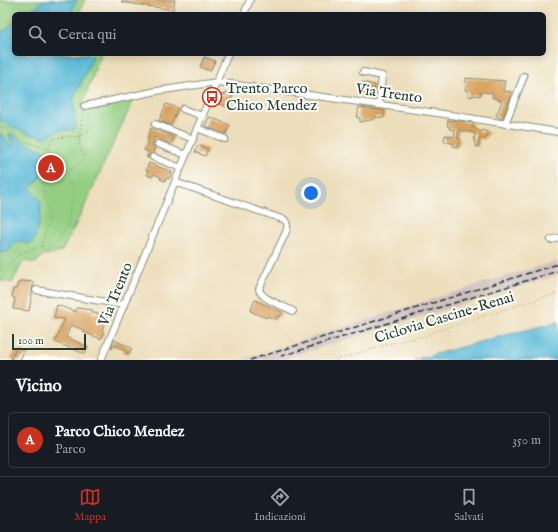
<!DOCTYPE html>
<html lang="it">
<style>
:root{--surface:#171b24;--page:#242831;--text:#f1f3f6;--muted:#9ea1a6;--line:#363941;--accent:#c8321e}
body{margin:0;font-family:"IM FELL English",serif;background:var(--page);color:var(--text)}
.scale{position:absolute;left:12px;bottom:10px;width:74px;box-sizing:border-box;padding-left:4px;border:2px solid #1f3d34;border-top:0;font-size:11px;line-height:14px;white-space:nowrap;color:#1f3d34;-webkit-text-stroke:3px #fdfcf7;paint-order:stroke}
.you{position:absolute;left:311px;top:193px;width:14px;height:14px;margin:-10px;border:3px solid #fff;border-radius:50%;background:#1a73e8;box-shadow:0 0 0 6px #1a73e833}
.badge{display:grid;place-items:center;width:26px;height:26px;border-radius:50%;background:var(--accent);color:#fff;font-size:13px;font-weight:700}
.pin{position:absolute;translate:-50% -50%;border:2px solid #fff;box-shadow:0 1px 4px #0006}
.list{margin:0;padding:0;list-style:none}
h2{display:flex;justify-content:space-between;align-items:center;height:52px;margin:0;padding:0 16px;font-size:17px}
h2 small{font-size:13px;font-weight:400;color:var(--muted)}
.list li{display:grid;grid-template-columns:26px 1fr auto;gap:12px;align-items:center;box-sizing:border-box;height:56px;margin:0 8px 8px;padding:0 8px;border:1px solid var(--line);border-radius:6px}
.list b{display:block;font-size:15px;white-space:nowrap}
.list p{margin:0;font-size:13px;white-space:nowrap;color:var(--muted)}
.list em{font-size:13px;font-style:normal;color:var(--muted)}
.icon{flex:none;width:22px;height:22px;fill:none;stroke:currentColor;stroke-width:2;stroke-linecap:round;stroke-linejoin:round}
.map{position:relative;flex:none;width:558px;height:360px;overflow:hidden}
.search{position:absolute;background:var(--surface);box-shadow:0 2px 10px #0003;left:12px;right:12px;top:12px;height:44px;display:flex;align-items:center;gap:10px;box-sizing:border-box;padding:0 14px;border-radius:6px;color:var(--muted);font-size:15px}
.sheet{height:116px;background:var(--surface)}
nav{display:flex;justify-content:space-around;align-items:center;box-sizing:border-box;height:56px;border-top:1px solid var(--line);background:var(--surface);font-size:11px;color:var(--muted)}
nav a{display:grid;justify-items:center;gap:2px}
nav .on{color:var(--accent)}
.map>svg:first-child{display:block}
</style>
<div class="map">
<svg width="558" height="360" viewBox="0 0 558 360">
<rect width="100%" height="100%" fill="#fdfcf7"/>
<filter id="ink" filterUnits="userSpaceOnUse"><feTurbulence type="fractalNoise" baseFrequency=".025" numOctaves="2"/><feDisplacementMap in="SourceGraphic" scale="8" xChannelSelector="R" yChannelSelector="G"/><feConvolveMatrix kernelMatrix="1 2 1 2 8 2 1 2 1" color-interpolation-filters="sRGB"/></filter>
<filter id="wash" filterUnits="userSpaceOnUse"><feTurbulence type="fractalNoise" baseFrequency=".012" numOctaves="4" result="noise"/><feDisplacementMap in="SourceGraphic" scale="16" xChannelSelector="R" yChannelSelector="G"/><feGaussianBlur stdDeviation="0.9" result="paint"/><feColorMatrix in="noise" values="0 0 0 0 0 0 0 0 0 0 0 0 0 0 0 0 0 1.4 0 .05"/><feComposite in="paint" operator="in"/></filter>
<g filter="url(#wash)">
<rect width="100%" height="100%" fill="#eddebb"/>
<path fill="#d2bfc0" d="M558 261V275L280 360H240L502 277Z"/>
<path fill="#93ce82" stroke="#59865b" d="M0 0H85L80 10 81 14H14V54H101L81 109 90 111 133 101 76 224 62 251 52 255H43L36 263 23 261 12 283 0 280Z"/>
<g fill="#59b9d8" stroke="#3c7b86">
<path d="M44 0H77L73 7 72 14H28Z"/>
<path d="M14 23V54H93L92 59 73 100 76 125 74 130C60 130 57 130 45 138 43 138 17 130 14 128 9 126 6 121 0 121V36L1 33Z"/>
<path d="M11 133 21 141 43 150 46 153C45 161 42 175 37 182 34 184 32 185 30 188 33 193 38 196 40 201 43 210 37 235 32 243L28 244 20 241 15 243 9 251 0 253V134C6 136 7 143 12 146L13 145 9 135Z"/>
<path d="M558 322V360H414L497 337Z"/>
</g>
<g id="blocks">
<g fill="#d9a05c">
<path d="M122 0H175L173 10 122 2Z"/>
<path d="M204 57 215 61 210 71 200 67Z"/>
<path d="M466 78 505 81 503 91 511 92 510 98 502 119 496 116 502 101 492 97 493 93 481 92 480 96 472 95V97L468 96V91L465 90Z"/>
<path d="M362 82 375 85 373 95 360 93Z"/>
<path d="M227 92 233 95 228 107 218 103 221 94 225 95Z"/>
<path d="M166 104 178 108 171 125 159 121Z"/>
<path d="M359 107 385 111 384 118 375 117V119L360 122V118H357Z"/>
<path d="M209 117 230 125 226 134 205 126Z"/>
<path d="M448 120 451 121V120L473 123 472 127 482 132 483 130 489 133 484 140 480 138 478 147 475 146V142H474L475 133 459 130 457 138 461 139 458 147 453 146 454 144 444 141 445 135 454 137 455 130 449 129 450 126H447Z"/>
<path d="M151 128 174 137 171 144 155 137 152 145 155 147 153 153 149 155V158L146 157 149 152 144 150 149 138H147Z"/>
<path d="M198 145 208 149 205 156 195 152Z"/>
<path d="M149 163 172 172 169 179 166 178 165 181 160 179 161 177 154 174 152 177 147 175 148 171 146 170Z"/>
<path d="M21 281 34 282 32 290V293L29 311 13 309 15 298 12 297 13 289H16L18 283H20Z"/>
<path d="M255 300 282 312 280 317 277 316 276 320 267 316 266 318 250 311Z"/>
<path d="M57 305 76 312V308L93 310 92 313 107 314 106 322H105L102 331 104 332 101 339 83 332 84 330 71 325 66 337 88 347 85 354 55 342 65 319 54 318Z"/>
<path d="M114 340 132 348 128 354 124 352 125 350 113 345 112 349 111 348Z"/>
<path d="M20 349 24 351 20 360 11 359 15 350 19 352Z"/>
</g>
</g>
</g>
<g filter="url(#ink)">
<use href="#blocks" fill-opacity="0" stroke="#868e78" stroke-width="1"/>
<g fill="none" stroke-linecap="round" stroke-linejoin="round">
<defs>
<g id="minor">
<path d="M244 14 250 0"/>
<path d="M363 72 382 76 379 105"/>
<path d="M84 106 157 91 217 82 444 114 558 132"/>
<path d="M183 109 202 116"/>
<path d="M155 124 193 139"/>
<path d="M505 124 524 76"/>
<path d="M197 128 225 139"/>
<path d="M158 144 186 155"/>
<path d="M153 157 181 168"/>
<path d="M175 182 285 220C288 224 288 227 286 232L259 289C260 299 284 306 293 311"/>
<path d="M551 240 558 238"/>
<path d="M36 290 124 305"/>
<path d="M101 360 228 54"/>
</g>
</defs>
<use href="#minor" stroke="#868e78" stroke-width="8"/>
<g stroke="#868e78" stroke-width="1" stroke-dasharray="1 3" stroke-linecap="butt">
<path d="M83 112 79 137 91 129"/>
<path d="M0 127 10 130 20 140 48 149"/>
<path d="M70 136 79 137V146L84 156C81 167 64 166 68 181 70 185 73 188 75 192L70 207 68 226 63 235 50 248 46 249 41 247 49 220 42 184 47 167 49 149 51 142 55 138Z"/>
<path d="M9 264C20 252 25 251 40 247"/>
<path d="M336 360 396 342 424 336 442 329 558 293"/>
</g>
<use href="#minor" stroke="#fff" stroke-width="6"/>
<g stroke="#1f3d34" stroke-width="1.5" stroke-dasharray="6 3" stroke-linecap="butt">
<path d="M281 356 558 271"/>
<path d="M250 360 558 264"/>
</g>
</g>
</g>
<defs>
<symbol id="bus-ring" viewBox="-11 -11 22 22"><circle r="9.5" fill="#fdfcf7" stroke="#c8321e" stroke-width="1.5"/><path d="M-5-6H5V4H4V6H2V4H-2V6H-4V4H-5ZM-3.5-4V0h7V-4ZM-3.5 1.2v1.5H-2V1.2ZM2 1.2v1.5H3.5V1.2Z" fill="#c8321e"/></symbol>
</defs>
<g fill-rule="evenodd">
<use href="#bus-ring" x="201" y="86" width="22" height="22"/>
</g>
<g text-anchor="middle" stroke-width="4" stroke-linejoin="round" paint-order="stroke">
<g font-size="15" fill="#1f3d34" stroke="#fdfcf7" text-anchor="start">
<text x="226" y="93">Trento Parco<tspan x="226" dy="17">Chico Mendez</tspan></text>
</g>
<g font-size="15" fill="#1f3d34" stroke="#fdfcf7">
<text transform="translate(389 93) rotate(8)" y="5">Via Trento</text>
<text transform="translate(115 294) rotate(-68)" y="5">Via Trento</text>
<text transform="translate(444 317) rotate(-17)" y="5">Ciclovia Cascine-Renai</text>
</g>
</g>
</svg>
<div class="scale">100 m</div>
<div class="you"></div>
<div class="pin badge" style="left:51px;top:168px">A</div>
<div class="search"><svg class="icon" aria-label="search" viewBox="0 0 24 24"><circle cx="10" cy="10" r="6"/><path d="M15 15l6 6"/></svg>Cerca qui</div>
</div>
<section class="sheet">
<h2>Vicino<small></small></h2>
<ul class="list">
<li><span class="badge">A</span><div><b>Parco Chico Mendez</b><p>Parco</p></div><em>350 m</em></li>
</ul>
</section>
<nav>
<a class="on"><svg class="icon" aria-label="map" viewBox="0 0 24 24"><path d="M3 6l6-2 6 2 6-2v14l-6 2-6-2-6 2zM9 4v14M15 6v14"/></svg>Mappa</a>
<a><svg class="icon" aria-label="directions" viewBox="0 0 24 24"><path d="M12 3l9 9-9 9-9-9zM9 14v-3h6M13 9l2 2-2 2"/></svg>Indicazioni</a>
<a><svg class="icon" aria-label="saved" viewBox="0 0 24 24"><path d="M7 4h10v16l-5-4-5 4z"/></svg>Salvati</a>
</nav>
